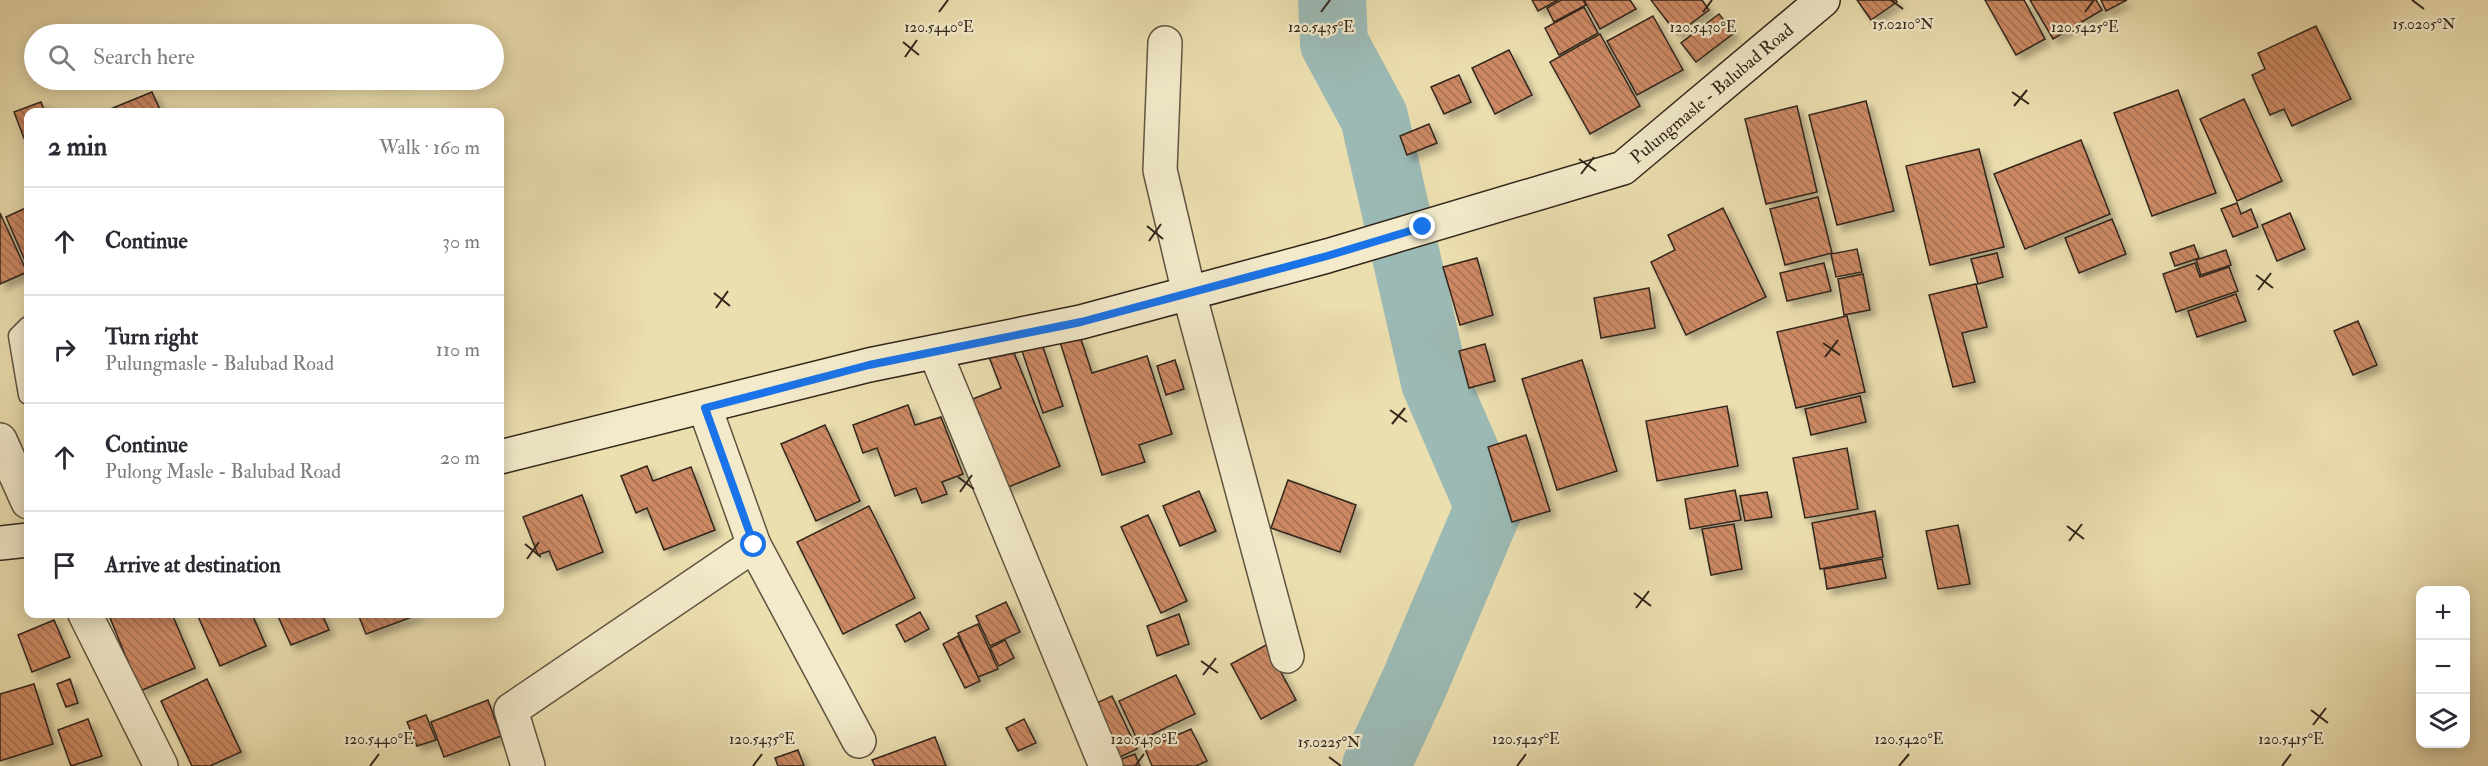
<!DOCTYPE html>
<meta charset="utf-8">
<style>
:root{--surface:#fff;--page:#f7f7f7;--text:#2b2b33;--muted:#7c7c81;--line:#e1e1e2}
body{margin:0;font-family:"IM FELL Double Pica",serif;background:var(--page);color:var(--text)}
.controls{position:absolute;right:18px;bottom:18px;display:grid;overflow:hidden;border-radius:12px;box-shadow:0 3px 15px #0003}
.controls button{width:54px;height:54px;display:grid;place-items:center;padding:0;border:0;border-bottom:2px solid var(--line);background:var(--surface);color:var(--text);font:30px sans-serif}
.stop{position:absolute;width:18px;height:18px;margin:-14px;border:4px solid #1a73e8;border-radius:50%;background:#fff}
.stop.end{background:#1a73e8;border-color:#fff;box-shadow:0 2px 6px #0008}
.list{margin:0;padding:0;list-style:none}
h2{display:flex;justify-content:space-between;align-items:center;height:78px;margin:0;padding:0 24px;font-size:26px}
h2 small{font-size:20px;font-weight:400;color:var(--muted)}
.list li{display:grid;grid-template-columns:39px 1fr auto;gap:18px;align-items:center;box-sizing:border-box;height:108px;padding:0 24px;border-top:2px solid var(--line)}
.list b{display:block;font-size:22px;white-space:nowrap}
.list p{margin:0;font-size:20px;white-space:nowrap;color:var(--muted)}
.list em{font-size:20px;font-style:normal;color:var(--muted)}
.icon{flex:none;width:33px;height:33px;fill:none;stroke:currentColor;stroke-width:2;stroke-linecap:round;stroke-linejoin:round}
.map{position:relative;flex:none;width:2488px;height:766px;overflow:hidden}
.search{position:absolute;background:var(--surface);box-shadow:0 3px 15px #0003;left:24px;top:24px;width:480px;height:66px;display:flex;align-items:center;gap:15px;box-sizing:border-box;padding:0 21px;border-radius:33px;color:var(--muted);font-size:22px}
.panel{position:absolute;background:var(--surface);box-shadow:0 3px 15px #0003;left:24px;top:108px;width:480px;height:510px;border-radius:12px}
.map>svg:first-child{display:block}
</style>
<div class="map">
<svg width="2488" height="766" viewBox="0 0 2488 766">
<defs>
<pattern id="building-back-hatch" width="6" height="6" patternUnits="userSpaceOnUse" patternTransform="scale(1.5)"><rect width="6" height="6" fill="#cc8964"/><path d="M-1 5l2 2M0 0l6 6M5-1l2 2" fill="none" stroke="#a67052"/></pattern>
<filter id="shadow"><feDropShadow dx="5.5" dy="5.5" stdDeviation="3" flood-color="#0004"/></filter>
</defs>
<rect width="100%" height="100%" fill="#ebdeaf"/>
<filter id="stains"><feTurbulence type="fractalNoise" baseFrequency=".00333" numOctaves="4"/><feColorMatrix values="0 0 0 0 .2 0 0 0 0 .09 0 0 0 0 .02 0 0 0 .5 -.17"/></filter>
<radialGradient id="worn" r=".72"><stop offset=".6" stop-color="#630" stop-opacity="0"/><stop offset="1" stop-color="#630" stop-opacity=".3"/></radialGradient>
<g fill="none" stroke-linecap="round" stroke-linejoin="round">
<path stroke="#9cbab5" stroke-width="68" d="M1332 0 1334 43 1374 117 1435 382 1489 507 1414 684 1376 766"/>
</g>
<g fill="url(#building-back-hatch)" stroke="#32261b" stroke-width="1.5" filter="url(#shadow)">
<path d="M1532 0H1558L1538 11Z"/>
<path d="M1561 0H1583L1586 5 1554 22 1547 8Z"/>
<path d="M1584 0H1630L1636 9 1600 29Z"/>
<path d="M1651 0H1702L1709 10 1677 34Z"/>
<path d="M1857 0H1896L1897 2 1871 20Z"/>
<path d="M1985 0H2024L2045 39 2016 55Z"/>
<path d="M2030 0H2096L2102 10 2053 39Z"/>
<path d="M2101 0H2127L2106 11Z"/>
<path d="M1584 7 1598 33 1559 55 1545 28Z"/>
<path d="M1719 14 1734 33 1696 62 1681 43Z"/>
<path d="M1653 16 1683 70 1637 95 1607 41Z"/>
<path d="M2316 26 2351 99 2292 126 2284 109 2270 115 2252 75 2265 69 2258 53Z"/>
<path d="M1600 34 1640 106 1590 134 1550 62Z"/>
<path d="M1509 50 1532 95 1495 114 1472 68Z"/>
<path d="M1459 75 1471 102 1444 114 1431 87Z"/>
<path d="M2178 90 2216 193 2152 216 2114 113Z"/>
<path d="M152 92 161 112H103Z"/>
<path d="M2244 99 2282 181 2237 201 2200 119Z"/>
<path d="M1866 101 1894 211 1837 225 1809 115Z"/>
<path d="M41 102 45 112H28V137L24 138 14 112Z"/>
<path d="M1797 106 1817 192 1766 204 1745 119Z"/>
<path d="M1429 124 1437 143 1407 155 1400 136Z"/>
<path d="M2081 140 2110 214 2025 249 1994 174Z"/>
<path d="M1979 149 2004 247 1930 265 1906 166Z"/>
<path d="M1818 197 1832 253 1785 265 1770 209Z"/>
<path d="M2237 203 2241 214 2251 209 2258 227 2233 237 2221 209Z"/>
<path d="M28 207V264L27 265 6 217Z"/>
<path d="M1723 208 1766 297 1686 335 1651 262 1675 250 1668 235Z"/>
<path d="M0 213 27 272 0 284Z"/>
<path d="M2290 213 2305 249 2277 261 2262 225Z"/>
<path d="M2112 219 2126 254 2079 273 2065 238Z"/>
<path d="M2194 245 2199 258 2175 266 2170 253Z"/>
<path d="M1857 249 1862 272 1836 277 1831 254Z"/>
<path d="M2226 250 2231 265 2201 275 2196 260Z"/>
<path d="M1997 253 2003 277 1978 284 1971 259Z"/>
<path d="M1477 258 1493 315 1460 325 1443 267Z"/>
<path d="M1824 263 1831 291 1787 301 1780 273Z"/>
<path d="M2195 263 2200 277 2229 267 2238 291 2176 312 2163 274Z"/>
<path d="M1863 274 1870 310 1844 315 1838 279Z"/>
<path d="M1976 284 1987 327 1962 333 1975 382 1953 387 1929 295Z"/>
<path d="M1649 288 1655 328 1601 338 1594 298Z"/>
<path d="M2236 294 2246 321 2197 337 2188 311Z"/>
<path d="M1847 316 1865 392 1796 408 1777 332Z"/>
<path d="M2358 321 2377 365 2353 375 2334 331Z"/>
<path d="M1080 336 1092 373 1147 356 1172 434 1139 445 1145 462 1102 475 1060 342Z"/>
<path d="M1042 344 1063 406 1043 413 1022 351Z"/>
<path d="M1485 344 1495 381 1469 388 1459 351Z"/>
<path d="M1012 348 1060 466 1001 490 965 402 1001 388 989 357Z"/>
<path d="M1175 360 1184 389 1166 395 1157 366Z"/>
<path d="M1582 360 1617 471 1557 490 1522 379Z"/>
<path d="M1860 396 1866 422 1811 435 1805 409Z"/>
<path d="M908 405 915 425 941 417 963 474 942 482 947 494 922 503 916 488 895 496 877 448 863 453 853 425Z"/>
<path d="M1727 406 1738 466 1657 481 1646 421Z"/>
<path d="M825 425 860 501 816 521 781 444Z"/>
<path d="M1526 435 1550 511 1512 522 1488 447Z"/>
<path d="M1847 448 1858 509 1805 518 1793 458Z"/>
<path d="M647 466 653 481 691 467 715 530 664 550 647 508 636 513 621 476Z"/>
<path d="M1288 480 1356 505 1340 552 1271 528Z"/>
<path d="M1735 490 1741 520 1690 529 1685 499Z"/>
<path d="M1199 491 1216 531 1180 546 1163 506Z"/>
<path d="M1767 492 1772 517 1745 521 1740 496Z"/>
<path d="M582 495 603 552 557 570 549 551 538 555 523 517Z"/>
<path d="M869 506 915 598 843 634 797 542Z"/>
<path d="M1875 511 1883 557 1820 569 1812 523Z"/>
<path d="M1148 515 1187 601 1161 613 1121 527Z"/>
<path d="M1734 524 1742 569 1711 575 1702 529Z"/>
<path d="M1958 525 1970 584 1938 589 1926 531Z"/>
<path d="M1882 559 1886 578 1827 589 1824 569Z"/>
<path d="M1006 602 1020 632 990 646 976 616Z"/>
<path d="M920 612 929 629 905 642 896 625Z"/>
<path d="M121 614H172L195 668 140 691 110 618Z"/>
<path d="M197 614H252L266 646 220 666Z"/>
<path d="M277 614H322L329 630 291 645Z"/>
<path d="M358 614H420L366 634Z"/>
<path d="M1179 614 1189 644 1157 656 1147 626Z"/>
<path d="M54 620 70 657 32 672 18 635Z"/>
<path d="M978 624 998 669 978 677 958 633Z"/>
<path d="M958 636 980 681 965 688 943 644Z"/>
<path d="M1005 640 1014 658 999 666 990 648Z"/>
<path d="M1266 645 1296 700 1261 719 1231 664Z"/>
<path d="M1176 675 1195 714 1138 741 1119 701Z"/>
<path d="M70 679 78 703 66 707 57 684Z"/>
<path d="M207 679 241 752 210 766H192L161 701Z"/>
<path d="M34 684 53 744 0 761V694Z"/>
<path d="M1112 696 1137 749 1116 759 1090 706Z"/>
<path d="M488 700 501 736 444 757 431 722Z"/>
<path d="M426 715 436 740 417 746 407 722Z"/>
<path d="M88 719 102 756 71 766 58 730Z"/>
<path d="M1024 719 1036 743 1018 751 1006 728Z"/>
<path d="M1191 729 1207 761 1196 766H1152L1145 749Z"/>
<path d="M935 737 946 766H875L872 760Z"/>
<path d="M798 750 804 766H778L775 758Z"/>
<path d="M1135 754 1140 766H1116L1114 762Z"/>
</g>
<g fill="none" stroke-linecap="round" stroke-linejoin="round">
<defs>
<path id="lane" d="M28 326 18 336 28 395"/>
<g id="street">
<path d="M1165 43 1160 170 1189 293 1287 656"/>
<path d="M935 352 1106 766"/>
<path d="M705 408 754 545 859 741"/>
<path d="M0 440 28 502"/>
<path d="M85 614 161 766"/>
<path d="M528 766 511 710 754 545"/>
</g>
<g id="secondary">
<path id="s1" d="M500 457 869 365 1081 322 1327 256 1623 168 1823 0"/>
<path d="M0 543 28 540"/>
</g>
</defs>
<use href="#lane" stroke="#605440" stroke-width="21"/>
<use href="#street" stroke="#605440" stroke-width="36"/>
<use href="#secondary" stroke="#32261b" stroke-width="36"/>
<use href="#lane" stroke="#f2eacb" stroke-width="18"/>
<use href="#street" stroke="#f2eacb" stroke-width="33"/>
<use href="#secondary" stroke="#f2eacb" stroke-width="33"/>
</g>
<g fill="none" stroke-linecap="round" stroke-linejoin="round">
<path stroke="#1a73e8" stroke-width="8" d="M754 545 705 408 869 365 1081 322 1327 256 1423 227"/>
</g>
<path fill="none" stroke="#32261b" stroke-width="2" d="M1891 0 1903 9M2412 0 2424 9M939 12 948 0M1321 12 1330 0M1703 12 1712 0M2085 12 2094 0M903 42 919 55M905 57 917 40M2012 92 2029 104M2014 106 2027 90M1579 159 1596 171M1581 174 1594 157M1147 226 1163 239M1149 241 1161 224M2256 275 2273 288M2258 290 2271 273M714 293 730 306M716 308 728 291M1823 343 1840 355M1825 357 1838 340M1390 410 1407 422M1392 424 1405 408M958 477 974 489M960 492 972 475M2067 526 2084 539M2069 541 2082 524M525 544 541 557M527 559 539 542M1634 593 1651 606M1636 608 1649 591M1201 661 1218 673M1203 675 1216 658M2311 710 2328 723M2313 725 2326 708M1329 757 1341 766M370 766 379 754M753 766 762 754M1135 766 1144 754M1517 766 1526 754M1899 766 1909 754M2282 766 2291 754"/>
<g text-anchor="middle" stroke-width="4.5" stroke-linejoin="round" paint-order="stroke">
<g font-size="18" fill="#32261b" stroke="#f2eacb">
<text dy="6" stroke="none"><textPath href="#s1" startOffset="1276">Pulungmasle - Balubad Road</textPath></text>
</g>
</g>
<g font-size="15" text-anchor="middle" fill="#32261b" stroke="#f2eacb" stroke-width="4.5" stroke-linejoin="round" paint-order="stroke">
<text x="1903" y="29">15.0210°N</text>
<text x="2424" y="29">15.0205°N</text>
<text x="939" y="32">120.5440°E</text>
<text x="1321" y="32">120.5435°E</text>
<text x="1703" y="32">120.5430°E</text>
<text x="2085" y="32">120.5425°E</text>
<text x="379" y="744">120.5440°E</text>
<text x="762" y="744">120.5435°E</text>
<text x="1144" y="744">120.5430°E</text>
<text x="1526" y="744">120.5425°E</text>
<text x="1909" y="744">120.5420°E</text>
<text x="2291" y="744">120.5415°E</text>
<text x="1329" y="747">15.0225°N</text>
</g>
<rect width="100%" height="100%" filter="url(#stains)"/>
<rect width="100%" height="100%" fill="url(#worn)"/>
</svg>
<div class="controls">
<button>+</button>
<button>−</button>
<button><svg class="icon" aria-label="layers" viewBox="0 0 24 24"><path d="M12 4l9 5-9 5-9-5zM3 14l9 5 9-5"/></svg></button>
</div>
<div class="stop" style="left:754px;top:545px"></div>
<div class="stop end" style="left:1423px;top:227px"></div>
<div class="search"><svg class="icon" aria-label="search" viewBox="0 0 24 24"><circle cx="10" cy="10" r="6"/><path d="M15 15l6 6"/></svg>Search here</div>
<section class="panel">
<h2>2 min<small>Walk · 160 m</small></h2>
<ul class="list">
<li><svg class="icon" aria-label="ahead" viewBox="0 0 24 24"><path d="M12 20V5M6 11l6-6 6 6"/></svg><div><b>Continue</b></div><em>30 m</em></li>
<li><svg class="icon" aria-label="right" viewBox="0 0 24 24"><path d="M7 20v-9h11M14 6l5 5-5 5"/></svg><div><b>Turn right</b><p>Pulungmasle - Balubad Road</p></div><em>110 m</em></li>
<li><svg class="icon" aria-label="ahead" viewBox="0 0 24 24"><path d="M12 20V5M6 11l6-6 6 6"/></svg><div><b>Continue</b><p>Pulong Masle - Balubad Road</p></div><em>20 m</em></li>
<li><svg class="icon" aria-label="arrive" viewBox="0 0 24 24"><path d="M6 21V4h12l-3 4 3 4H6"/></svg><div><b>Arrive at destination</b></div></li>
</ul>
</section>
</div>
